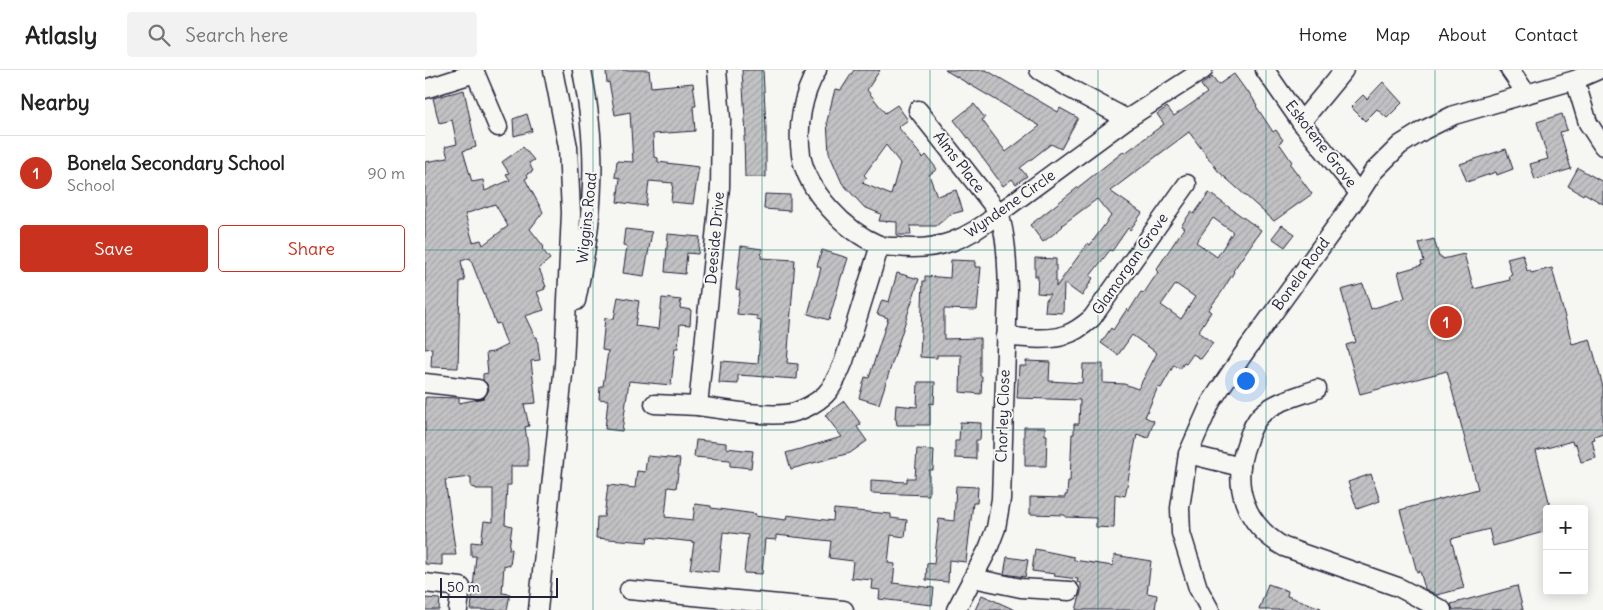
<!DOCTYPE html>
<meta charset="utf-8">
<style>
:root{--surface:#fff;--page:#f2f2f2;--text:#222;--muted:#767676;--line:#e0e0e0;--accent:#c8321e}
body{margin:0;font-family:Delius,sans-serif;background:var(--page);color:var(--text)}
.controls{position:absolute;right:15px;bottom:15px;display:grid;overflow:hidden;border-radius:5px;box-shadow:0 2px 12px #0003}
.controls button{width:45px;height:45px;display:grid;place-items:center;padding:0;border:0;border-bottom:1px solid var(--line);background:var(--surface);color:var(--text);font:25px sans-serif}
.scale{position:absolute;left:15px;bottom:12px;width:118px;box-sizing:border-box;padding-left:5px;border:2px solid #22223b;border-top:0;font-size:14px;line-height:18px;white-space:nowrap;color:#22223b;-webkit-text-stroke:4px #f6f6f2;paint-order:stroke}
.you{position:absolute;left:820px;top:310px;width:18px;height:18px;margin:-12px;border:4px solid #fff;border-radius:50%;background:#1a73e8;box-shadow:0 0 0 8px #1a73e833}
.badge{display:grid;place-items:center;width:32px;height:32px;border-radius:50%;background:var(--accent);color:#fff;font-size:16px;font-weight:700}
.pin{position:absolute;translate:-50% -50%;border:2px solid #fff;box-shadow:0 1px 5px #0006}
.list{margin:0;padding:0;list-style:none}
h2{display:flex;justify-content:space-between;align-items:center;height:65px;margin:0;padding:0 20px;font-size:21px}
h2 small{font-size:16px;font-weight:400;color:var(--muted)}
.list li{display:grid;grid-template-columns:32px 1fr auto;gap:15px;align-items:center;box-sizing:border-box;height:75px;padding:0 20px;border-top:1px solid var(--line)}
.list b{display:block;font-size:19px;white-space:nowrap}
.list p{margin:0;font-size:16px;white-space:nowrap;color:var(--muted)}
.list em{font-size:16px;font-style:normal;color:var(--muted)}
.actions{display:flex;gap:10px;padding:15px 20px}
.actions a{flex:1;padding:11px 0;border:1px solid var(--accent);border-radius:5px;text-align:center;font-size:18px;color:var(--accent)}
.actions .main{background:var(--accent);color:#fff}
.icon{flex:none;width:28px;height:28px;fill:none;stroke:currentColor;stroke-width:2;stroke-linecap:round;stroke-linejoin:round}
.map{position:relative;flex:none;width:1178px;height:540px;overflow:hidden}
header{display:flex;align-items:center;gap:30px;box-sizing:border-box;height:70px;padding:0 25px;background:var(--surface);border-bottom:1px solid var(--line)}
header strong{font-size:24px}
nav{display:flex;gap:28px;margin-inline-start:auto;font-size:18px}
.search{width:350px;height:45px;background:var(--page);display:flex;align-items:center;gap:12px;box-sizing:border-box;padding:0 18px;border-radius:5px;color:var(--muted);font-size:19px}
main{display:flex}
aside{flex:1;background:var(--surface)}
.map>svg:first-child{display:block}
</style>
<header>
<strong>Atlasly</strong>
<div class="search"><svg class="icon" aria-label="search" viewBox="0 0 24 24"><circle cx="10" cy="10" r="6"/><path d="M15 15l6 6"/></svg>Search here</div>
<nav><a>Home</a><a>Map</a><a>About</a><a>Contact</a></nav>
</header>
<main>
<aside>
<h2>Nearby<small></small></h2>
<ul class="list">
<li><span class="badge">1</span><div><b>Bonela Secondary School</b><p>School</p></div><em>90 m</em></li>
</ul>
<div class="actions"><a class="main">Save</a><a>Share</a></div>
</aside>
<div class="map">
<svg width="1178" height="540" viewBox="0 0 1178 540">
<defs>
<pattern id="building-hatch" width="6" height="6" patternUnits="userSpaceOnUse" patternTransform="scale(1.25)"><rect width="6" height="6" fill="#c2c2c4"/><path d="M-1 1l2-2M0 6l6-6M5 7l2-2" fill="none" stroke="#a6a6a9"/></pattern>
</defs>
<rect width="100%" height="100%" fill="#f6f6f2"/>
<filter id="ink" filterUnits="userSpaceOnUse"><feTurbulence type="fractalNoise" baseFrequency=".02" numOctaves="2"/><feDisplacementMap in="SourceGraphic" scale="10" xChannelSelector="R" yChannelSelector="G"/><feConvolveMatrix kernelMatrix="1 2 1 2 8 2 1 2 1" color-interpolation-filters="sRGB"/></filter>
<g filter="url(#ink)">
<g fill="url(#building-hatch)" stroke="#22223b" fill-rule="evenodd">
<path d="M189 0H224L226 17 268 13 271 36H268L270 61 228 64 229 87 233 88V92L274 97 268 134 246 132 248 113 224 111 221 136 192 132 195 108 190 107 192 91 208 92 205 42 190 45 184 12 182 13 181 1Z"/>
<path d="M317 0H338L341 57V107H320L319 66H321Z"/>
<path d="M429 0H455L442 20 460 43 472 35 483 50 473 57 498 88 501 85 512 99 504 105 512 126 531 120 538 141 526 144 511 156H485L486 165H472V152L454 151 456 144 439 137 417 113 404 83 402 51 410 19 416 20ZM461 75 475 93 466 125 437 113 442 108 439 105Z"/>
<path d="M520 0H561L633 42 635 38 653 48 636 79 626 74 595 98 602 106 591 114 587 109 578 116 540 64 529 50 549 34 560 48 557 50 581 82 615 56Z"/>
<path d="M809 4 822 22 823 21 832 35 831 36 848 62 851 60 858 70 854 73 867 92 865 94 887 124 849 151 793 101 764 62 685 121 717 143 705 160 703 158 687 181 685 180 665 206 668 208 657 226 639 213 638 243 620 242 621 230 625 224 612 223 613 206H610V188L631 189V217L663 173 665 175 686 146 672 129 637 155 638 156 631 162 618 172 605 155 698 82 700 83 739 54 732 44 742 37 749 46 782 23 776 15 787 7 793 15Z"/>
<path d="M958 12 977 33 962 48 952 39 940 51 926 37 938 25 942 29Z"/>
<path d="M39 20 51 77 38 81 47 112 58 110 60 121 85 110 81 104 84 103 77 92 98 77 109 90 104 93 108 101 102 104 103 107 100 109 118 142 105 159 119 177 117 179 125 189 114 198 121 217H119L120 219 112 222 119 240 100 246 110 267H112L115 290 106 291 111 333 99 334 104 356 100 357 103 377V396H86V415H82L80 454 87 456 84 479H87L85 496 79 495 77 523 85 524 82 540H46L51 486H46V472L56 473 59 451 68 452V419H51V418L46 417V407L20 410 31 485H17V495L0 494V328L1 327 34 328V333L59 328 64 320 62 314 58 310V304L63 303 61 283 68 282 82 275 74 253 71 254 45 188 36 191 40 211H35L33 298 6 297 7 278 0 279V92L23 88 20 77 32 74 27 50 14 53 8 28ZM70 134 83 156 58 175 56 170 48 172 40 144Z"/>
<path d="M102 44 107 61 89 66 88 49Z"/>
<path d="M1137 44 1142 60 1135 62 1146 99 1110 110 1105 94 1123 89 1112 52Z"/>
<path d="M1081 79 1088 99 1072 105 1071 102 1042 112 1035 94Z"/>
<path d="M1153 98 1178 112V134L1159 123 1158 125 1143 116Z"/>
<path d="M784 123 836 160 808 201 809 202 796 223 783 240 786 242 773 262 788 273 776 289 768 284 761 294 759 293 755 299 749 295 736 318 733 317 720 347 729 351 723 368 712 364 700 426 690 424 689 458 671 457V448L640 447V445L605 444V427L640 428V425H642L643 411H645L647 364H649V354H654L655 330 592 328 594 296H601V291L625 292 624 311 657 313 658 294H678V313L699 314 713 319 732 283 707 265 693 285 676 273 686 258 688 260 702 239 704 241 716 222 719 223 733 202 731 200 759 158 756 156 766 142 769 144ZM788 148 808 162 792 187 771 172ZM751 214 770 227 756 249 736 235Z"/>
<path d="M340 124 365 125V141L339 139Z"/>
<path d="M857 155 870 164 860 177 847 168Z"/>
<path d="M200 159 227 162 219 206 198 203 202 176 198 175Z"/>
<path d="M243 164 275 167 273 184 262 183 260 204 240 202Z"/>
<path d="M1009 169 1014 187H1017L1018 189 1039 184 1049 219 1085 210 1084 206 1087 205 1082 188 1098 184 1102 201 1105 200 1106 203 1127 198 1147 274 1165 269 1178 317V363L1169 366 1170 369 1167 370 1171 388 1156 392 1151 374 1148 375 1147 371 1111 381 1126 439H1122V461L1068 476 1064 459 1026 469 1039 518 1012 525 1000 519 995 501 992 502 975 440 1053 419 1022 301 935 324 921 275 931 272 916 220 938 214 946 239 980 228 973 202 997 195 996 192 999 191 994 173Z"/>
<path d="M316 176 337 179 336 188 370 190 362 293 373 294 372 309 313 305V314L294 313 296 291 333 294 336 251 332 250V246L312 244 315 220 311 219Z"/>
<path d="M397 180 423 188 418 204H417L404 250 383 244 396 198 392 196Z"/>
<path d="M526 190 550 191V197H556L552 240 519 239V269L555 268V306H557L556 324 535 322 536 285H512V288L495 287 498 211H500V206L525 208Z"/>
<path d="M472 203 494 209 454 334 434 328 440 307 444 308 463 248 452 244 457 230 464 232Z"/>
<path d="M193 227 214 231 210 256 234 259 237 228 256 230 255 238 266 240 265 255 255 254 253 278H250L246 315 204 311 197 361 180 359 183 330 174 329 175 316H178L183 281 177 280 180 248 189 249Z"/>
<path d="M493 312H510L509 334 505 333V355H472L471 349H470L471 335 492 337Z"/>
<path d="M419 331 436 354 432 357 442 371 425 383 366 399 361 383 417 367 400 345Z"/>
<path d="M535 352 556 353 555 370H551V389L530 388V371H534Z"/>
<path d="M599 357H620V365H622L621 396H600V374H599Z"/>
<path d="M271 370 301 373V378L328 381 326 398 305 396V390L269 387Z"/>
<path d="M492 379 509 380 508 400H504V425L446 423V410L482 412V408H490Z"/>
<path d="M222 386 255 389 251 418 243 417 240 447 268 450 270 434 286 436V438L331 444 330 446 361 450 362 445 408 451 409 439 466 444V448L482 450 480 467 466 465 463 493 470 494 468 513 509 518 507 535 454 529 455 520 447 519 448 510 426 508 428 491 404 488 406 471 351 465V470L340 469 337 504 319 503 323 465 298 462 294 502 265 499 269 472 223 467 222 472 171 468 172 447H179L183 415 210 418 212 401 220 402Z"/>
<path d="M946 404 955 431 932 439 923 412Z"/>
<path d="M531 416 553 417 552 433H548L541 492 524 490 523 512 501 510 502 493 509 494 514 449 529 451Z"/>
<path d="M610 479 649 487V490L688 496 689 485 726 491 722 523 732 525 730 540H651L656 522V513L652 512 653 509 629 506 630 504 607 501Z"/>
<path d="M582 487 603 490 600 507 579 504Z"/>
<path d="M843 514 863 521 862 526 896 538V540H834Z"/>
<path d="M1092 516 1098 540H1028L1026 534Z"/>
<path d="M557 525 590 540H550Z"/>
<path d="M0 528 15 529 14 540H0Z"/>
</g>
<g fill="none" stroke-linecap="round" stroke-linejoin="round">
<defs>
<g id="minor">
<path d="M49 0 73 57"/>
<path d="M292 0 296 49 295 117 273 336C298 339 347 349 370 342 380 339 392 332 400 325 409 316 414 303 419 291L455 175"/>
<path d="M392 0C377 25 372 56 376 85 382 121 420 161 454 175 459 177 466 177 472 177 513 182 543 169 574 143L702 49 778 0"/>
<path d="M614 0 644 18 702 49"/>
<path d="M840 0 876 52 934 123"/>
<path d="M1085 0 1101 23"/>
<path d="M1150 10 1163 53 1178 76"/>
<path d="M0 19 50 3"/>
<path d="M493 40 574 143C582 169 582 194 583 221L576 429 571 458 563 479 531 540"/>
<path d="M876 52 919 0"/>
<path d="M151 231C159 192 166 154 167 114 169 76 164 37 157 0"/>
<path d="M581 266C596 268 627 271 640 265 650 262 659 255 667 248L762 114"/>
<path d="M0 313 53 319"/>
<path d="M892 319C874 326 850 331 836 345 829 352 825 362 822 372 806 414 819 454 859 477L973 517 1017 540"/>
<path d="M229 334 273 336"/>
<path d="M763 384 816 397"/>
<path d="M548 508 596 518 645 521"/>
<path d="M0 513 36 517 33 540"/>
<path d="M204 520 419 540"/>
<path d="M113 540 139 295 146 143 143 77 128 0"/>
<path d="M785 540 773 518 756 463 755 438 763 384 786 332 817 286 930 130 948 102 975 75 999 60 1029 45 1150 10 1173 0"/>
</g>
</defs>
<use href="#minor" stroke="#22223b" stroke-width="21"/>
<use href="#minor" stroke="#f6f6f2" stroke-width="18"/>
</g>
</g>
<path fill="none" stroke="#0f766e" stroke-width="1" stroke-opacity="0.55" d="M168 0V540M337 0V540M505 0V540M673 0V540M841 0V540M1010 0V540M0 180H1178M0 360H1178"/>
<g text-anchor="middle" stroke-width="4" stroke-linejoin="round" paint-order="stroke">
<g font-size="15" fill="#22223b" stroke="#f6f6f2">
<text transform="translate(896 74) rotate(52)" y="5">Eskotene Grove</text>
<text transform="translate(534 92) rotate(52)" y="5">Alms Place</text>
<text transform="translate(585 134) rotate(-35)" y="5">Wyndene Circle</text>
<text transform="translate(162 148) rotate(-84)" y="5">Wiggins Road</text>
<text transform="translate(290 168) rotate(-85)" y="5">Deeside Drive</text>
<text transform="translate(705 194) rotate(-55)" y="5">Glamorgan Grove</text>
<text transform="translate(876 204) rotate(-54)" y="5">Bonela Road</text>
<text transform="translate(578 346) rotate(-88)" y="5">Chorley Close</text>
</g>
</g>
</svg>
<div class="controls">
<button>+</button>
<button>−</button>
</div>
<div class="scale">50 m</div>
<div class="you"></div>
<div class="pin badge" style="left:1021px;top:252px">1</div>
</div>
</main>
